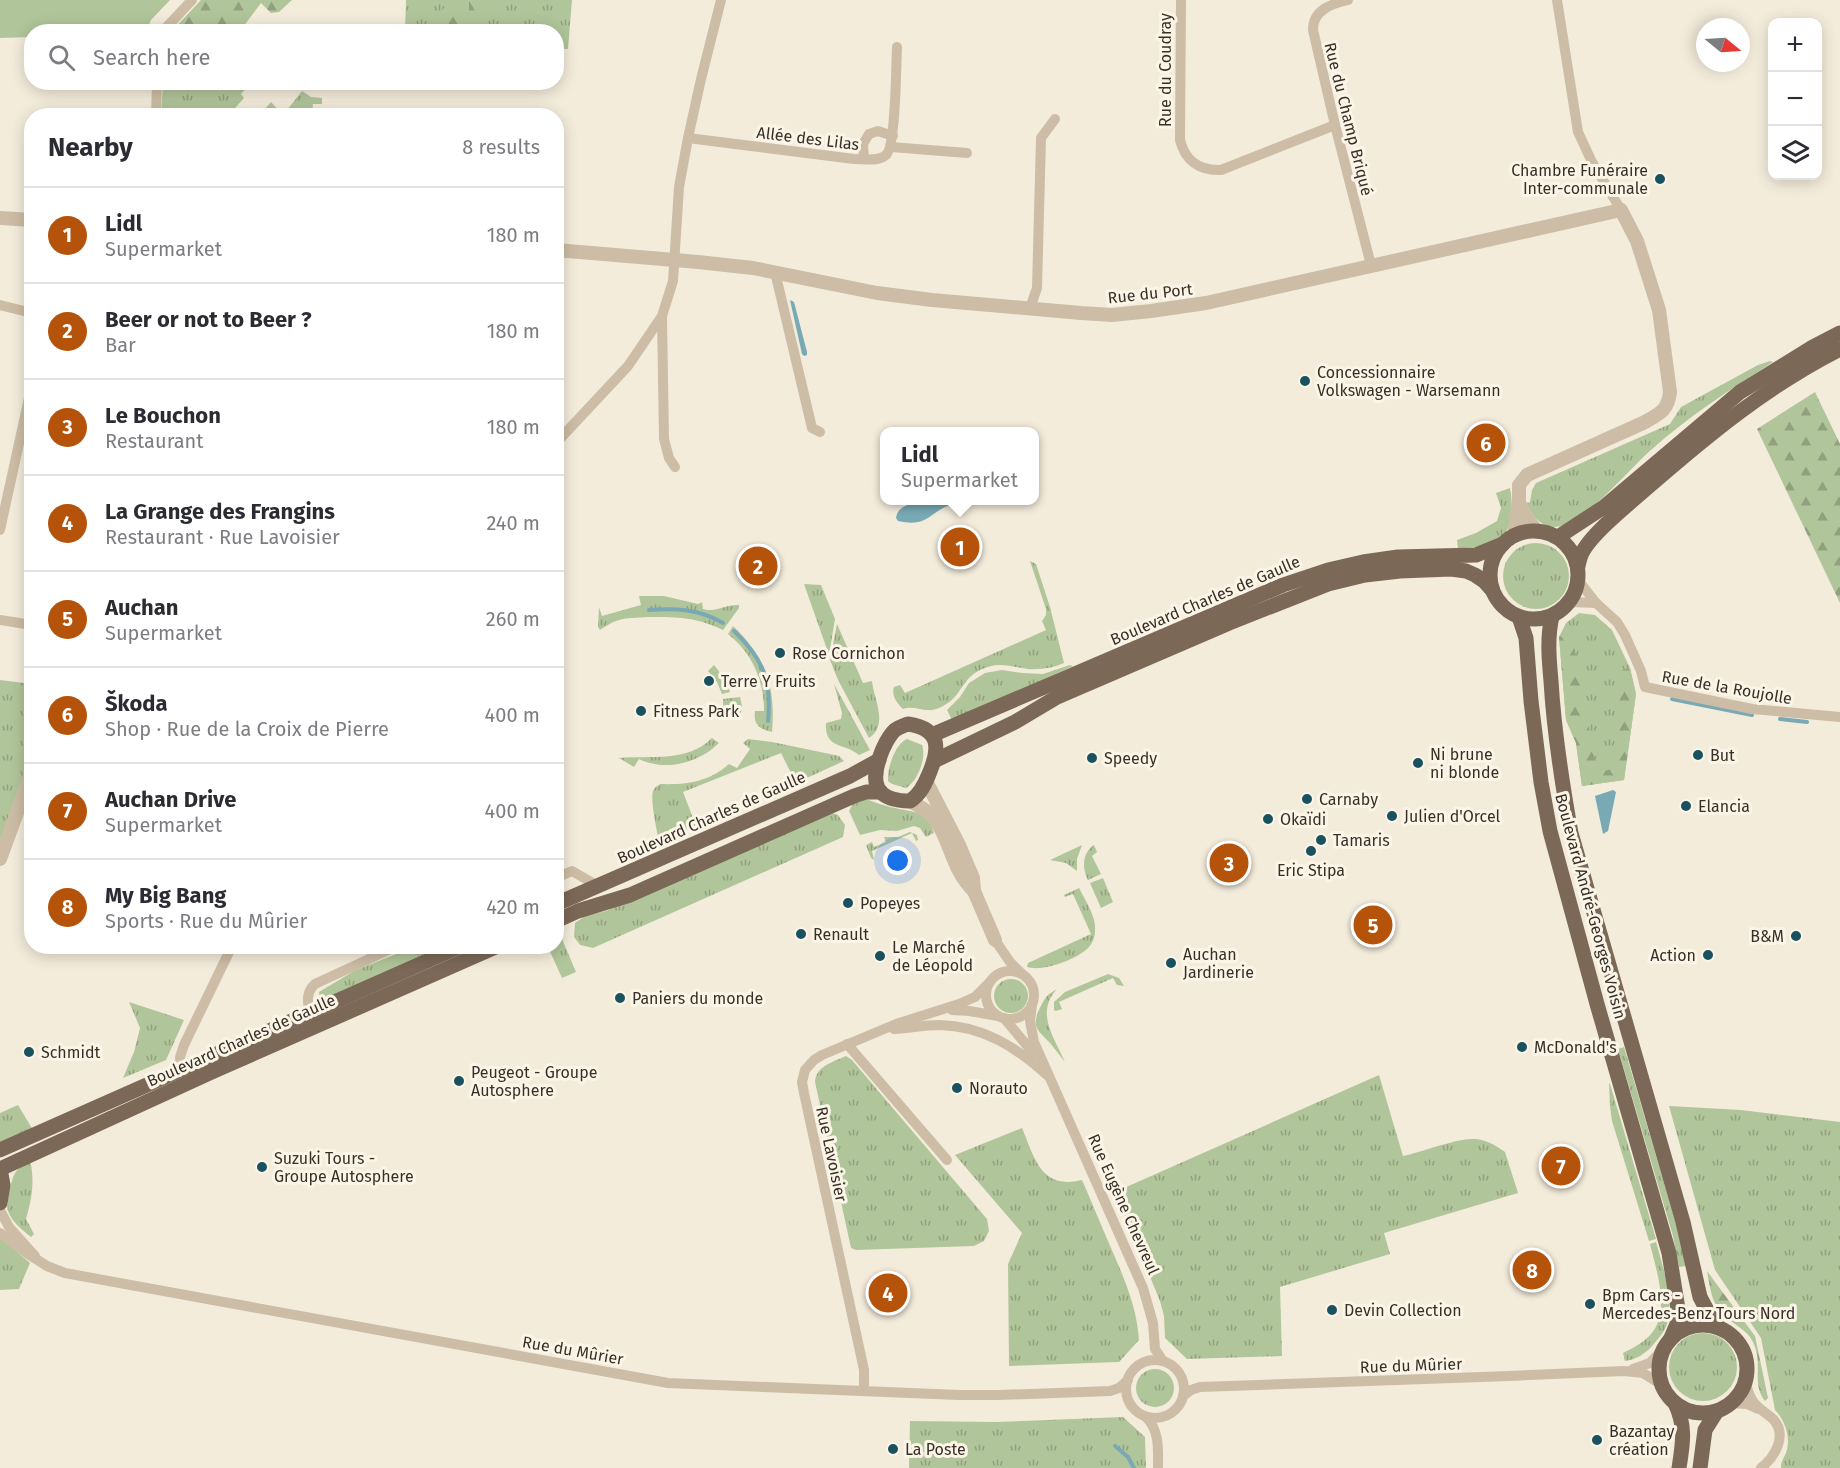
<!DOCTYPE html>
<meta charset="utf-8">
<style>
:root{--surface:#fff;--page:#f2f2f3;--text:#2b2b33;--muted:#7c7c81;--line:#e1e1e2;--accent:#b45309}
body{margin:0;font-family:"Fira Sans",sans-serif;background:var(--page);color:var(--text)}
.controls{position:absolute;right:18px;top:18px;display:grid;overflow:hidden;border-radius:12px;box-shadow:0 3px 15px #0003}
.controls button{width:54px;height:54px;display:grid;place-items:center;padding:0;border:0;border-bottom:2px solid var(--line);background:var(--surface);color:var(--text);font:30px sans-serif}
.compass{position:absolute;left:1696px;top:18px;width:54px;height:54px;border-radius:50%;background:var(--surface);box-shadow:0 3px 15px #0003;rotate:108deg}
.you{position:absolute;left:898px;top:861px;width:21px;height:21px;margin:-15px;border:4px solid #fff;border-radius:50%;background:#1a73e8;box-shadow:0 0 0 9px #1a73e833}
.badge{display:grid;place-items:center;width:39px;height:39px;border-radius:50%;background:var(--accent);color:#fff;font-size:20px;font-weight:700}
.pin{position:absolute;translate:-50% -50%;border:3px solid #fff;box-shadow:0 2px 6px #0006}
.popup{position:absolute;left:880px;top:427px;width:159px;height:78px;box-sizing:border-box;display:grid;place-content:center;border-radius:12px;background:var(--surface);filter:drop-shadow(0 2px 4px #0005);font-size:20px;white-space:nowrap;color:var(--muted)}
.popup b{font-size:22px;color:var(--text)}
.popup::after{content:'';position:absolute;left:50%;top:100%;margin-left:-12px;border:12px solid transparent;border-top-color:var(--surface)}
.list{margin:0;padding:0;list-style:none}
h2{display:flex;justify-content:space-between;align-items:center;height:78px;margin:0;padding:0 24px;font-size:26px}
h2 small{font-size:20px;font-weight:400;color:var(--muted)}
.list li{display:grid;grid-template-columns:39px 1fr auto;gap:18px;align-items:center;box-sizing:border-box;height:96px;padding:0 24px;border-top:2px solid var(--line)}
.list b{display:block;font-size:22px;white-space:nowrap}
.list p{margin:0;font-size:20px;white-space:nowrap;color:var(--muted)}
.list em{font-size:20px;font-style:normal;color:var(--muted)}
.icon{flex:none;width:33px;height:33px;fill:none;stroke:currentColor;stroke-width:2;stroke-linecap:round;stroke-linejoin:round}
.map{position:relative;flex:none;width:1840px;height:1468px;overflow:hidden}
.search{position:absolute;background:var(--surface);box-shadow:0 3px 15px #0003;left:24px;top:24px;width:540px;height:66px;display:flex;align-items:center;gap:15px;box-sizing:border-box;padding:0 21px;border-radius:24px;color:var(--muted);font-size:22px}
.panel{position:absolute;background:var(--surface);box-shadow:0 3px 15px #0003;left:24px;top:108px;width:540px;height:846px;border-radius:24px}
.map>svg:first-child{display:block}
</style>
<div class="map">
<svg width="1840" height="1468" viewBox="0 0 1840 1468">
<defs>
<pattern id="grass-tufts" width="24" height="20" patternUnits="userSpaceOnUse" patternTransform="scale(1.5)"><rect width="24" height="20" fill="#b1c59a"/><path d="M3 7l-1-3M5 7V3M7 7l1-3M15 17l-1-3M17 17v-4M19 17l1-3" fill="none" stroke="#91a07e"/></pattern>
<pattern id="forest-firs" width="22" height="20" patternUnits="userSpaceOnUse" patternTransform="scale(1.5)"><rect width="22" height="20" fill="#b1c59a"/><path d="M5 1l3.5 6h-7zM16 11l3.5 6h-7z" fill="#91a07e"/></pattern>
</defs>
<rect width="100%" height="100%" fill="#f4ecdb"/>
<g fill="url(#grass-tufts)">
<path d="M406 0H572L568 49H557L556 32H405Z"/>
<path d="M247 82 250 84 241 94 244 98 229 115 161 116 163 83Z"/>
<path d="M302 91 311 97 322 98V104H313L312 115H254L259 110 262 112 271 102 283 115Z"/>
<path d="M1770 361 1773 362C1731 389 1689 416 1651 450 1626 472 1592 516 1561 526 1544 531 1532 517 1526 503L1530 502 1532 490 1536 483 1670 424 1681 407 1758 365Z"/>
<path d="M1510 488C1512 498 1512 506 1511 516 1508 546 1483 548 1458 548L1457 540 1476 533 1497 521 1501 508 1496 493Z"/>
<circle cx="1536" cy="576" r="33"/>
<path d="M1030 561 1036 564 1050 607 1064 663C1053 668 1041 670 1028 669 1016 668 1004 663 991 666 960 674 965 695 943 706 926 716 916 704 903 709 897 703 891 695 894 687L900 685 905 693 1046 630 1042 621 1046 615V609Z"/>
<path d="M804 584 821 585 835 619 829 655Z"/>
<path d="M639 596H664L698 604 702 602 703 609C714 613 727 604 739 605V608L723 630C696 617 678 617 649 617 638 618 627 617 616 621 610 623 605 627 600 630L598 627 599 607 602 616 641 605Z"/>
<path d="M1579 613 1595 615 1612 630 1630 668 1636 694 1624 780 1582 786 1576 743 1566 720 1559 637 1566 623Z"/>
<path d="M837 624 863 683 872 681C874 700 889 725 869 738L838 680 830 660Z"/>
<path d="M733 626C766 657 776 688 772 732 760 729 753 725 755 711H764C764 680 752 653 728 634Z"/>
<path d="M714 665 725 679 730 692 722 694 717 682 708 671Z"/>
<path d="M1070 665 1073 666 953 722 947 710 960 697 969 683 985 673 1002 670 1022 673 1043 674Z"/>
<path d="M0 680 32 684 31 755 0 841Z"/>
<path d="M834 684 870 750 859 755C845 743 824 749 826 723L841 719 842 713Z"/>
<path d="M740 697 742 706 740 716 723 712V699Z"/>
<path d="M712 738 719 743C699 763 665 772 639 759L634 767 619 758C652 755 687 763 712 738Z"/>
<path d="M748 739 772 742 830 754 839 756 844 761 796 783 781 753 683 792 696 826 659 841C657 831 650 800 653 791 655 787 656 787 660 784 686 785 709 782 729 764L737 768 750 749 743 743Z"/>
<path d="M907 739 922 745C927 758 917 782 906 788L892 784 888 781C887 768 895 744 907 739Z"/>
<path d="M866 799C874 802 882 805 890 807 909 812 928 809 934 833L926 837 920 828 914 826 897 831 880 830 860 835 849 811 853 803Z"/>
<path d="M829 812 838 815 845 825 843 837 593 948 580 945 574 937 575 923 585 916 606 911 706 869Z"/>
<path d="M910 832 917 835 918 840 916 841 912 833 872 851 874 860 871 858 866 845 872 842 874 847 886 842 884 837H898Z"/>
<path d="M1082 845 1077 859V871L1066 863 1050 860Z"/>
<path d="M1094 845 1097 852 1092 856 1101 874 1088 880C1082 868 1082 853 1094 845Z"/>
<path d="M1103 878 1113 902 1101 908 1090 883Z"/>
<path d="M1079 888C1085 900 1097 918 1095 931 1095 938 1092 944 1088 948 1076 960 1042 972 1027 967L1028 963 1091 934 1073 894 1065 897 1064 895Z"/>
<path d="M559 932 576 972 562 978 548 947 556 946 557 933Z"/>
<path d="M413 947H446L320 1001 319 992 354 971Z"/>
<path d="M1108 974 1119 978 1124 986 1117 985 1113 978 1059 1002 1062 1009 1056 1011 1054 1010V1002L1065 992Z"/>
<circle cx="1011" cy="996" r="17"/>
<path d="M1057 989C1035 1013 1054 1037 1065 1062 1060 1056 1055 1049 1050 1043 1039 1031 1031 1028 1039 1010 1045 998 1045 996 1057 989Z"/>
<path d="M129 1002 184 1020 166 1060 123 1078 134 1052 140 1028Z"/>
<path d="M1624 1047 1679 1234 1686 1266 1679 1267 1673 1236 1618 1049Z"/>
<path d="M846 1056 852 1060 987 1219 989 1231 984 1241 974 1246 856 1250 851 1248 815 1082C816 1066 833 1062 846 1056Z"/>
<path d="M1379 1075 1403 1156C1422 1152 1457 1138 1474 1139 1485 1139 1497 1146 1505 1152L1518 1193 1384 1233 1390 1254 1280 1287 1282 1356 1187 1359 1165 1338 1164 1316 1160 1301 1115 1192Z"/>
<path d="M1609 1083 1610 1084 1656 1239 1649 1241 1612 1121 1610 1106Z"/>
<path d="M18 1105 33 1130 0 1142V1113Z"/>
<path d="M1669 1106 1741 1110 1840 1122V1468H1781C1781 1461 1783 1460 1786 1453 1791 1438 1786 1422 1775 1410L1761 1338 1715 1270Z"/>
<path d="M1022 1128C1035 1159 1041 1190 1082 1180 1092 1203 1101 1225 1111 1248 1124 1278 1137 1307 1139 1340L1119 1362 1009 1366 1008 1264 1022 1233 955 1155Z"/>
<path d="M30 1160C35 1181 32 1199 26 1219L34 1234 31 1237C22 1230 12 1222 8 1211 6 1204 11 1180 15 1173 19 1167 24 1164 30 1160Z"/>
<path d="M0 1237 30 1263 19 1289 0 1290Z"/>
<path d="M1656 1242C1662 1263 1673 1299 1668 1321 1666 1330 1659 1338 1653 1345 1646 1353 1636 1360 1625 1361L1623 1353C1633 1348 1643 1343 1651 1334 1671 1312 1656 1269 1650 1244Z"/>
<circle cx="1703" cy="1367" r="34"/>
<circle cx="1155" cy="1388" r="19"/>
<path d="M1123 1417 1145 1437 1146 1468H909L910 1421 996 1422Z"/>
</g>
<g fill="url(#forest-firs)">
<path d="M201 0H292L279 12 271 13 261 3 240 31H172Z"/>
<path d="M469 0H488L487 12 469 14Z"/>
<path d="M447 4 460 15 469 31H441L444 27 436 18Z"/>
<path d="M1815 392 1840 444V603L1757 429Z"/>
<path d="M1572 635 1597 772 1615 769 1620 671 1630 668 1636 694 1624 780 1582 786 1576 743 1566 720 1559 637Z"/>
<path d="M1707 1271 1755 1336 1768 1398 1765 1401C1752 1385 1762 1365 1755 1347 1750 1330 1734 1326 1723 1314 1711 1303 1710 1286 1707 1271Z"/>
</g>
<path fill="#b1c59a" d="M0 0H170L151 20 146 31 32 32 31 37 0 38Z"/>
<g fill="#78a9b4">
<path d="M790 300 794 302 807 352V355L804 356 802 354Z"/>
<path d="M925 500H970V501C962 503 954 503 947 506 926 516 926 527 898 521L896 518C898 504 913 504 925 500Z"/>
<path d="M1613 790 1616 792 1608 831 1603 834 1595 796Z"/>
</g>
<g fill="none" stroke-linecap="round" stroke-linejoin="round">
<g stroke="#78a9b4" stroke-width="4">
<path d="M649 610C676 608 699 609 723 623"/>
<path d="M734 631C763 659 772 680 768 721"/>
<path d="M1672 699 1752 715"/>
<path d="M1780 719 1807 722"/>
<path d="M1115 1446 1128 1457 1134 1468"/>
</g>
<g stroke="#cdbda6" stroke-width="10">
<path d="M1181 0 1180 140C1185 161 1200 171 1221 170L1335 125"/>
<path d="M1348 0C1331 4 1313 10 1313 30L1335 125 1371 265"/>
<path d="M1557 0 1578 132 1592 162 1621 210"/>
<path d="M162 32 192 0"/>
<path d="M156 116 157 82"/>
<path d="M688 138 854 159C863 159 878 162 886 155 896 146 896 65 897 47"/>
<path d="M891 147 967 153"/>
<path d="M864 159 863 144 869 134 878 131 893 136"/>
<path d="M775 272 812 428 820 432"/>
<path d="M0 305 32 313"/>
<path d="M1030 308 1037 288 1041 138 1055 119"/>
<path d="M662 317 664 439 669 458 675 467"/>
<path d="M556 443 628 366 662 316 673 281 679 187 688 138 701 79 721 0"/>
<path d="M0 530 32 384"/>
<path d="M1578 580 1596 603 1617 622 1625 635 1641 671 1645 687 1752 709 1840 717"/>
<path d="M1570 602 1596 603"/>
<path d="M0 620 32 625"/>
<path d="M556 878 572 871 598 886"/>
<path d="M995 940 1010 962 1021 973"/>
<circle cx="1010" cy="995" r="24"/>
<path d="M1032 1005 1030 1021 1034 1042 1143 1288 1153 1323 1155 1349 1163 1361"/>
<path d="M952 1010 969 1011 998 1016"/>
<path d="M310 1013C307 1002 306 992 315 984L397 946"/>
<path d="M1004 1018 1034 1054"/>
<path d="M894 1029C909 1028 925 1025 940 1025 983 1026 1016 1047 1047 1075"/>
<path d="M847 1044 947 1160"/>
<path d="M179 1071 180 1057 184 1045 232 946"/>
<path d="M0 1210 9 1227 35 1256"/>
<path d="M0 1233 28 1254 47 1266 65 1273 668 1383 959 1395H999L1110 1391 1119 1388 1128 1380"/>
<circle cx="1155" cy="1389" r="29"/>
<path d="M1633 1369 1650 1363 1664 1348"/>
<path d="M1745 1382C1747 1388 1749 1394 1752 1400 1757 1408 1766 1413 1773 1419 1788 1435 1775 1457 1761 1468"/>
<path d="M864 1390V1370L804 1093 802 1082 805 1070 814 1060 822 1055 896 1024 959 1004 975 997 988 984"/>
<path d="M1183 1396 1191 1390 1200 1387 1509 1376 1624 1371 1643 1373 1662 1385"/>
<path d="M1731 1403 1747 1404 1758 1409"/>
<path d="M1146 1417C1160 1431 1158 1450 1158 1468"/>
</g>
<g stroke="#cdbda6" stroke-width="14">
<path d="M0 218 32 220"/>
<path d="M556 250 698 262 753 268 877 293 932 300 1081 313 1112 315 1151 311 1206 303 1621 210 1637 241 1659 310 1670 392C1668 411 1659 414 1643 423L1527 475 1519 485V502L1514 536"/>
<path d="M1519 502 1525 516 1537 531"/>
<path d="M926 781 959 845 973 878 974 891 995 940"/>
<path d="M910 801C917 805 925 809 930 814 950 833 950 869 974 891"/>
<path d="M0 859 30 777 32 768"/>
</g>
<g stroke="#7c6857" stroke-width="15">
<circle cx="1534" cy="575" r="44"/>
<path d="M1558 537 1604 507 1740 392 1813 347 1840 333"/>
<path d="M1578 566C1579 562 1580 557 1582 553 1591 534 1630 503 1647 488 1708 435 1767 386 1840 349"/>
<path d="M1552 616C1547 638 1549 659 1551 681 1554 732 1562 783 1571 833L1683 1222 1700 1297 1710 1316 1719 1328"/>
<path d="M1519 617 1526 638 1531 701 1541 782 1550 831 1597 1004 1669 1253 1678 1309 1677 1324 1671 1338"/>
<path d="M908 724C941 729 940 748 929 774 925 784 920 795 910 801 900 801 887 800 880 791 868 778 884 740 895 730 899 727 903 726 908 724Z"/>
<path d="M932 735 1283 585 1328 570 1363 562 1398 557 1476 555 1503 544"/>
<path d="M934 761 1015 722 1057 697 1229 623 1328 584 1365 575 1400 571 1451 569 1466 571 1475 575 1484 581 1493 591"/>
<path d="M556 904 850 776 879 760"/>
<path d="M556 921 578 911 630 895 854 796 866 792H881"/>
<path d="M0 1150 461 946"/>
<path d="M0 1169 214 1071 498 946"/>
<path d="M0 1169 3 1185 0 1203"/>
<circle cx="1703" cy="1369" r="44"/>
<path d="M1675 1403C1686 1426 1683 1443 1679 1468"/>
<path d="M1700 1468 1705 1430 1717 1411"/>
</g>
</g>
<g fill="#19515e" stroke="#fbf5e8" stroke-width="2">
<circle cx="1660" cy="179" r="6"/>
<circle cx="1305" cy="381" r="6"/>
<circle cx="780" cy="653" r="6"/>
<circle cx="709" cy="681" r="6"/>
<circle cx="641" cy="711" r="6"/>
<circle cx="1698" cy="755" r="6"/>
<circle cx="1092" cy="758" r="6"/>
<circle cx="1418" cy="763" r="6"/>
<circle cx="1307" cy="799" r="6"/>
<circle cx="1686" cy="806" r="6"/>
<circle cx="1392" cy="816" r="6"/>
<circle cx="1268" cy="819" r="6"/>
<circle cx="1321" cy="840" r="6"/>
<circle cx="1311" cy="851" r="6"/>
<circle cx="848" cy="903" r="6"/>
<circle cx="801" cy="934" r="6"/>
<circle cx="1796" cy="936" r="6"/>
<circle cx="1708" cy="955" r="6"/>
<circle cx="880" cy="956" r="6"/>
<circle cx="1171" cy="963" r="6"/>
<circle cx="620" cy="998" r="6"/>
<circle cx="1522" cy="1047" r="6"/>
<circle cx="29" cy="1052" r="6"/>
<circle cx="459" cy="1081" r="6"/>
<circle cx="957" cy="1088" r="6"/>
<circle cx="262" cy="1167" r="6"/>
<circle cx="1590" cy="1304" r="6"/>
<circle cx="1332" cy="1310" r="6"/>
<circle cx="1597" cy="1440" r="6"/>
<circle cx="893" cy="1449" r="6"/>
</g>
<g text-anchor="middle" stroke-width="6" stroke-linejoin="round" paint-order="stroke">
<g font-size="16" fill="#392f27" stroke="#fbf5e8">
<text transform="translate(1165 70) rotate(-90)" y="6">Rue du Coudray</text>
<text transform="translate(1349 119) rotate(76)" y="6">Rue du Champ Briqué</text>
<text transform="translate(808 138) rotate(7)" y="6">Allée des Lilas</text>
<text transform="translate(1150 293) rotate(-6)" y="6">Rue du Port</text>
<text transform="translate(1205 600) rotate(-23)" y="6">Boulevard Charles de Gaulle</text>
<text transform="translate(1727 687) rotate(10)" y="6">Rue de la Roujolle</text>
<text transform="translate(711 817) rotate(-24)" y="6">Boulevard Charles de Gaulle</text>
<text transform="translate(1591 906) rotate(75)" y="6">Boulevard André-Georges Voisin</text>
<text transform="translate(241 1040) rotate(-24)" y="6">Boulevard Charles de Gaulle</text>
<text transform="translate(832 1154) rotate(78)" y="6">Rue Lavoisier</text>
<text transform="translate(1124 1204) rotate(66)" y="6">Rue Eugène Chevreul</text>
<text transform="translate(573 1350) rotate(10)" y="6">Rue du Mûrier</text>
<text transform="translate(1411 1365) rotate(-2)" y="6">Rue du Mûrier</text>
</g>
<g font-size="16" fill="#392f27" stroke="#fbf5e8" text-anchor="start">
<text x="1648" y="176" text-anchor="end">Chambre Funéraire<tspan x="1648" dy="18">Inter-communale</tspan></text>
<text x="1317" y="378">Concessionnaire<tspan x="1317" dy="18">Volkswagen - Warsemann</tspan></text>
<text x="792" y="659">Rose Cornichon</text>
<text x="721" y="687">Terre Y Fruits</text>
<text x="653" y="717">Fitness Park</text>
<text x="1430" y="760">Ni brune<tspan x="1430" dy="18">ni blonde</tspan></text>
<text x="1710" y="761">But</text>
<text x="1104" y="764">Speedy</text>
<text x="1319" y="805">Carnaby</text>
<text x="1698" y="812">Elancia</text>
<text x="1404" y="822">Julien d'Orcel</text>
<text x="1280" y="825">Okaïdi</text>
<text x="1333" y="846">Tamaris</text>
<text x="1311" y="876" text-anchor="middle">Eric Stipa</text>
<text x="860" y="909">Popeyes</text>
<text x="813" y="940">Renault</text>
<text x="1784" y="942" text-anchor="end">B&amp;M</text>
<text x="892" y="953">Le Marché<tspan x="892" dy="18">de Léopold</tspan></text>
<text x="1183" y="960">Auchan<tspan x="1183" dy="18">Jardinerie</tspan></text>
<text x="1696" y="961" text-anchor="end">Action</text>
<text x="632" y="1004">Paniers du monde</text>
<text x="1534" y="1053">McDonald's</text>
<text x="41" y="1058">Schmidt</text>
<text x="471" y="1078">Peugeot - Groupe<tspan x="471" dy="18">Autosphere</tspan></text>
<text x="969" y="1094">Norauto</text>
<text x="274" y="1164">Suzuki Tours -<tspan x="274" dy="18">Groupe Autosphere</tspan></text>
<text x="1602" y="1301">Bpm Cars -<tspan x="1602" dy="18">Mercedes-Benz Tours Nord</tspan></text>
<text x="1344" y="1316">Devin Collection</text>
<text x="1609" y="1437">Bazantay<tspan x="1609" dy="18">création</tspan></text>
<text x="905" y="1455">La Poste</text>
</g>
</g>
</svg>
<div class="controls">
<button>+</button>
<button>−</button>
<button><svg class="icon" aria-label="layers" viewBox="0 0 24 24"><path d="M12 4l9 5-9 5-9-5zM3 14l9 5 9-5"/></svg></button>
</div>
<svg class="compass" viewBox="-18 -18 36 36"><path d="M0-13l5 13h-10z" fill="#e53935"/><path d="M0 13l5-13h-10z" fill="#7c7c81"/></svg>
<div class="you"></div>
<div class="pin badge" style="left:960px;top:547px">1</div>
<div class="popup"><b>Lidl</b>Supermarket</div>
<div class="pin badge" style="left:758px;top:566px">2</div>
<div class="pin badge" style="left:1229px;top:863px">3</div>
<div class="pin badge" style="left:888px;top:1293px">4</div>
<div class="pin badge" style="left:1373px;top:925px">5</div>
<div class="pin badge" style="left:1486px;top:443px">6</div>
<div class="pin badge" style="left:1561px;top:1166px">7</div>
<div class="pin badge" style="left:1532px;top:1270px">8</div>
<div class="search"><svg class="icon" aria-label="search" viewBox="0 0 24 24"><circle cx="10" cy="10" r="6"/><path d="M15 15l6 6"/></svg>Search here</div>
<section class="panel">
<h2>Nearby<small>8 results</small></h2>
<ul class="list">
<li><span class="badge">1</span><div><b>Lidl</b><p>Supermarket</p></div><em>180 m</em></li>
<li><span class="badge">2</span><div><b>Beer or not to Beer ?</b><p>Bar</p></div><em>180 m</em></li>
<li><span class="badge">3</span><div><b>Le Bouchon</b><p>Restaurant</p></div><em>180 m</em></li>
<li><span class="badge">4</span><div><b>La Grange des Frangins</b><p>Restaurant · Rue Lavoisier</p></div><em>240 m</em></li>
<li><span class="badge">5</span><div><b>Auchan</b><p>Supermarket</p></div><em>260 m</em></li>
<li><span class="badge">6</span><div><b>Škoda</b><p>Shop · Rue de la Croix de Pierre</p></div><em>400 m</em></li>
<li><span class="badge">7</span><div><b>Auchan Drive</b><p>Supermarket</p></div><em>400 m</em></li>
<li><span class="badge">8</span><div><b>My Big Bang</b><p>Sports · Rue du Mûrier</p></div><em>420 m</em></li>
</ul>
</section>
</div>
